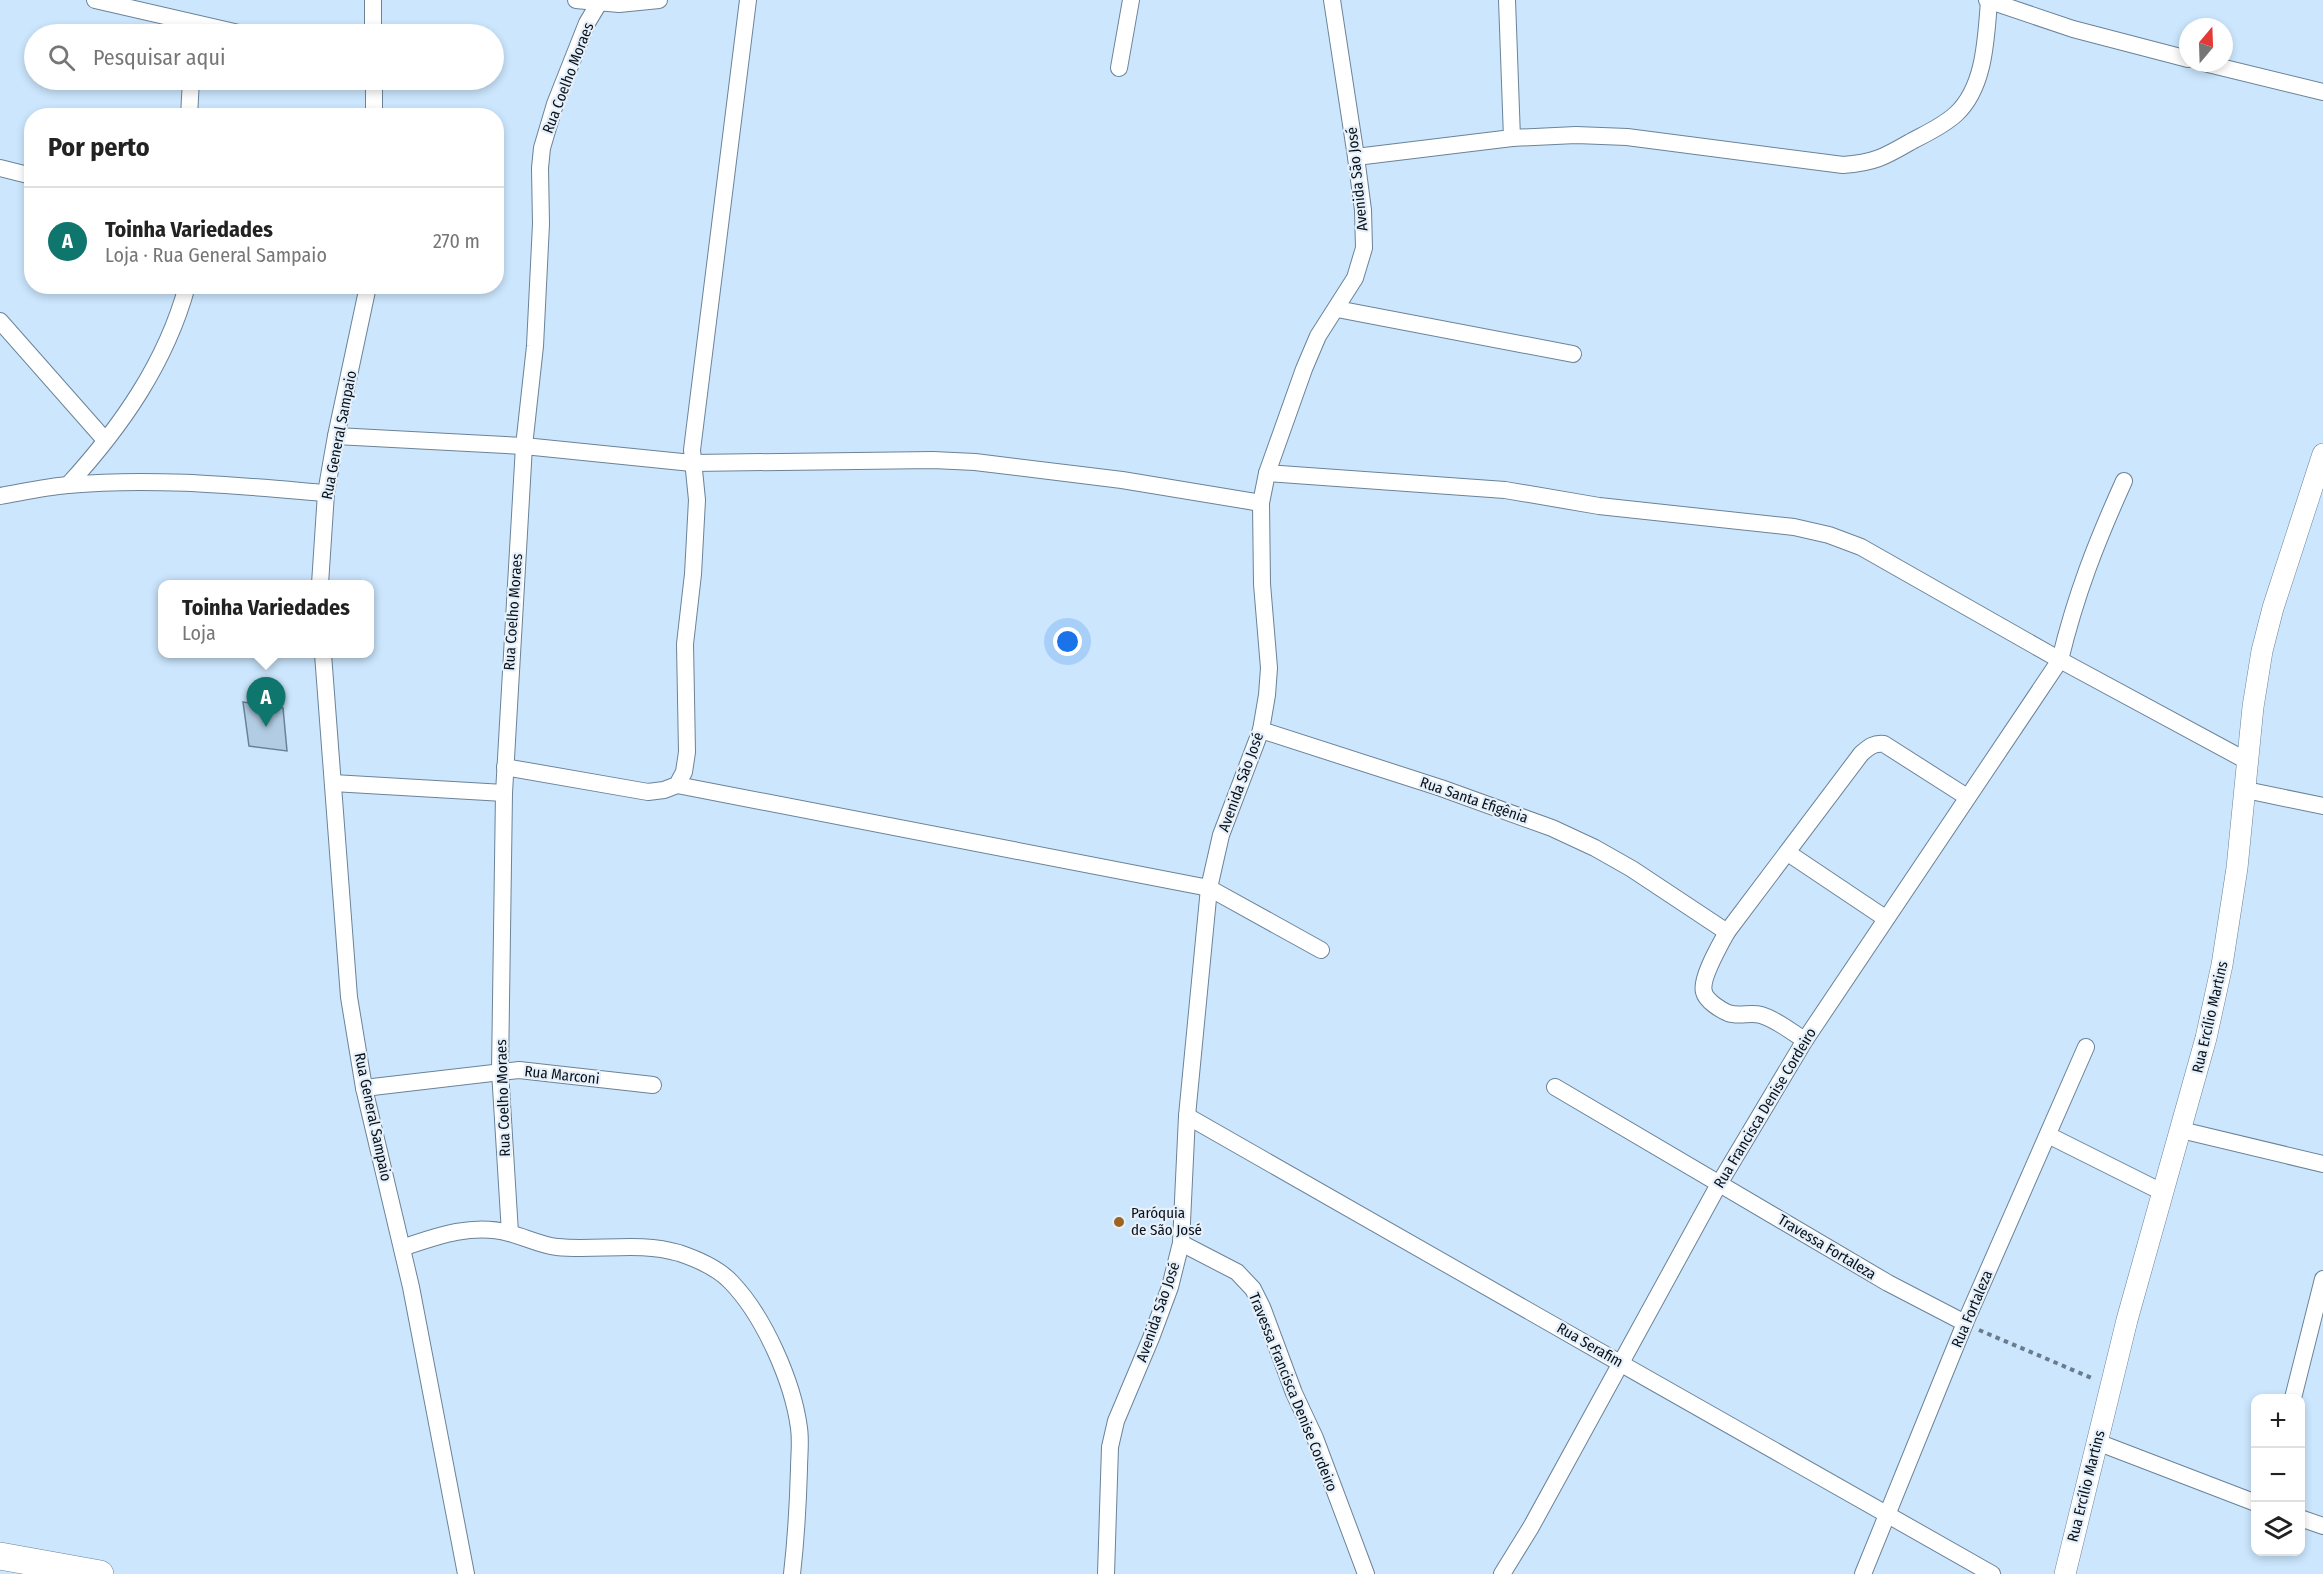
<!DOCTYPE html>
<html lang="pt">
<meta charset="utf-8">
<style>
:root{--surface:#fff;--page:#f2f2f2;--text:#222;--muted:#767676;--line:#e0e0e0;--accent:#0f766e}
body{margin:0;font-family:"Fira Sans Condensed",sans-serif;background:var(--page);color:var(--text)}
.controls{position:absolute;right:18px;bottom:18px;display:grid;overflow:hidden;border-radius:12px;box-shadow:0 3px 9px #0003}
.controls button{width:54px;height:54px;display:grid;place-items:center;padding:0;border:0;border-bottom:2px solid var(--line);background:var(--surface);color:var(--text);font:30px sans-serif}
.compass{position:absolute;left:2179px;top:18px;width:54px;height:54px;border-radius:50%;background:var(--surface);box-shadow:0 3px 9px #0003;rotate:19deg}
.you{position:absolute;left:1068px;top:642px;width:21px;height:21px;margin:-15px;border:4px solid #fff;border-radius:50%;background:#1a73e8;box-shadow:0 0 0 9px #1a73e833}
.badge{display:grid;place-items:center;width:39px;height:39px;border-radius:50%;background:var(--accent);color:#fff;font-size:20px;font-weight:700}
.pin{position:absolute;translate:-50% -50px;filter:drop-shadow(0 2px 3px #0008)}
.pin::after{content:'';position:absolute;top:32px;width:21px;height:18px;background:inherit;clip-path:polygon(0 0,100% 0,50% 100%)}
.popup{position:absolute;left:158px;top:580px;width:216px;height:78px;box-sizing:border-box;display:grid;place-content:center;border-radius:12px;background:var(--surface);filter:drop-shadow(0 2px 4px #0005);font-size:20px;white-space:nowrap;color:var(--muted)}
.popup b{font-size:22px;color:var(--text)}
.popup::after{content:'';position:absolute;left:50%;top:100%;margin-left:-12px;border:12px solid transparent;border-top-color:var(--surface)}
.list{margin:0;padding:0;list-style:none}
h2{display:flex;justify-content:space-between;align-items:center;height:78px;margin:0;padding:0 24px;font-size:26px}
h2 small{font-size:20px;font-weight:400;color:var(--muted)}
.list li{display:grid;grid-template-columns:39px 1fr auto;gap:18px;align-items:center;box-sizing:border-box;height:108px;padding:0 24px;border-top:2px solid var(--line)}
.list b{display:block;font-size:22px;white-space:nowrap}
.list p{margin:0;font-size:20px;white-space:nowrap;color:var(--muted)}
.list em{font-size:20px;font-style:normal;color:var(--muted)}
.icon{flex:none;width:33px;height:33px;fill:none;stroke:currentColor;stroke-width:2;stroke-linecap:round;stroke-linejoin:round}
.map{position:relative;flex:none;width:2323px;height:1574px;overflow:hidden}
.search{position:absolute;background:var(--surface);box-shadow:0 3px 9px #0003;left:24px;top:24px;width:480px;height:66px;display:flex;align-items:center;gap:15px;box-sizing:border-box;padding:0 21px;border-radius:33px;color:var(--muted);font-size:22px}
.panel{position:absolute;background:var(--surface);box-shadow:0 3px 9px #0003;left:24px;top:108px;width:480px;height:186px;border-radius:24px}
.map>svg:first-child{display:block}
</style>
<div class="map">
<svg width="2323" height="1574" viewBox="0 0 2323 1574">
<rect width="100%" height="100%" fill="#cbe6fd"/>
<path fill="#b2cce3" stroke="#6a8398" stroke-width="1.5" d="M243 702 283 708 287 751 249 746Z"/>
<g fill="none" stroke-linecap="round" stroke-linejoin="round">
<defs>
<g id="minor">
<path d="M95 0 243 34"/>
<path d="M373 0V34"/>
<path d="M576 0 619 4 659 0"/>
<path d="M1987 0 2073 29 2188 59"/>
<path d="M2204 63 2323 92"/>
<path d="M1119 68 1131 0"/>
<path d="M374 80V116"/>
<path d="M189 116 191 80"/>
<path d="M1512 138 1576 135 1627 137 1843 165C1875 163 1886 156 1912 141 1927 133 1943 126 1956 114 1985 87 1986 38 1989 1"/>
<path d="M1356 157 1512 138 1507 0"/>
<path d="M0 168 32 176"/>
<path d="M1337 309 1573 354"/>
<path d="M0 321 105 440"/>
<path d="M336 436 524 446 692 463 933 460 975 462 1122 480 1261 503"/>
<path d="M1267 473 1505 490 1599 506 1794 527 1829 535 1861 547 2060 660 2247 761"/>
<path d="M68 485C121 427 166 363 187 286"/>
<path d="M0 496C23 492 45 487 68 485 154 477 241 486 326 493"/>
<path d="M320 584 326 493 336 436 368 286"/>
<path d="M323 654 349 997 364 1088 411 1287 466 1574"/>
<path d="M1261 730 1441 788 1552 828 1595 848 1632 869 1727 932 1861 754C1869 747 1873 743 1884 744L1967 797"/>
<path d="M505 767 648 792 664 790 677 785 684 772 687 752 685 644 693 574 697 500 692 450 748 0"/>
<path d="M333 783 504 793"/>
<path d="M677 785 1209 888 1321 950"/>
<path d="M2246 790 2323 806"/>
<path d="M1788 853 1885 918"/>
<path d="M1727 932C1720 945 1700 979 1704 992 1706 1001 1721 1010 1728 1013 1739 1017 1750 1012 1761 1015 1776 1019 1791 1032 1805 1040"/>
<path d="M1555 1087 1888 1283 1965 1323"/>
<path d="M364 1088 519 1070 653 1085"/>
<path d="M1187 1116C1455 1268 1723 1423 1992 1574"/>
<path d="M2181 1130 2323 1164"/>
<path d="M2048 1135 2164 1193"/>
<path d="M510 1233 500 1071 504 793 524 446 535 346 541 224 540 168 542 148 555 104 587 23 599 3"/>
<path d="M1181 1243 1237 1272 1253 1289 1262 1307 1294 1393 1315 1438 1366 1574"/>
<path d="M402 1248C437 1236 473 1223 509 1233 525 1237 540 1245 557 1247 598 1251 640 1241 679 1253 697 1259 718 1268 731 1282 764 1316 793 1382 799 1428 801 1442 799 1456 799 1469 798 1504 796 1539 792 1574"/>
<path d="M2293 1398 2323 1279"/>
<path d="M2097 1442 2256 1503"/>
<path d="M2300 1518 2323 1526"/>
<path d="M1106 1574 1110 1447 1116 1421 1151 1338 1170 1287 1181 1243 1187 1116 1209 888 1221 835 1261 730 1267 695 1269 668 1262 584 1261 503 1267 473 1304 369 1318 336 1355 278 1364 248 1363 210 1356 157 1332 0"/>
<path d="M1502 1574 1531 1527 1719 1184 1805 1040 2060 660C2076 594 2096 543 2124 481"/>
<path d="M1863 1574 1965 1323 2086 1047"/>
</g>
<path id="tertiary" d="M2065 1574 2127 1320 2206 1038 2222 965 2237 868 2253 707 2262 651 2273 608 2323 454"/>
<path id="primary" d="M0 1556 100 1574"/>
</defs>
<use href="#minor" stroke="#6b8398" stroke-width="18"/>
<use href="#tertiary" stroke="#6b8398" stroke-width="22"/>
<use href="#primary" stroke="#6b8398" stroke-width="28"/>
<path stroke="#6a7c8c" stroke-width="4" stroke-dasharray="4.5 4.5" stroke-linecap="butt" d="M1979 1330 2094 1379"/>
<use href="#minor" stroke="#fff" stroke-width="16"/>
<use href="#tertiary" stroke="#fff" stroke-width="21"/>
<use href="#primary" stroke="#fff" stroke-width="27"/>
</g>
<circle fill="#9d6322" stroke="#e6f0fa" stroke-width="2" cx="1119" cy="1222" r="6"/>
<g text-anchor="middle" stroke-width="4.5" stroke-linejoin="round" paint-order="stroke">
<g font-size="15" fill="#081119" stroke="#e6f0fa">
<text transform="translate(568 78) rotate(-69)" y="5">Rua Coelho Moraes</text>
<text transform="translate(1357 179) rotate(-96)" y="5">Avenida São José</text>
<text transform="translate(339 435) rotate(-79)" y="5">Rua General Sampaio</text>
<text transform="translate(513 612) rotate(-86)" y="5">Rua Coelho Moraes</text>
<text transform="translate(1241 782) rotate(-70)" y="5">Avenida São José</text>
<text transform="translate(1474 800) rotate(19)" y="5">Rua Santa Efigênia</text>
<text transform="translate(2210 1017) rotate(-77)" y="5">Rua Ercílio Martins</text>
<text transform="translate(562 1075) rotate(6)" y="5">Rua Marconi</text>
<text transform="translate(503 1098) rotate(-92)" y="5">Rua Coelho Moraes</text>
<text transform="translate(1765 1108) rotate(-59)" y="5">Rua Francisca Denise Cordeiro</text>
<text transform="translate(373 1117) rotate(78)" y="5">Rua General Sampaio</text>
<text transform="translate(1827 1247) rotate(31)" y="5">Travessa Fortaleza</text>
<text transform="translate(1972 1309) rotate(-67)" y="5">Rua Fortaleza</text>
<text transform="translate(1158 1312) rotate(-71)" y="5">Avenida São José</text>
<text transform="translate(1590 1345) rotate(30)" y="5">Rua Serafim</text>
<text transform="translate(1293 1392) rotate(68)" y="5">Travessa Francisca Denise Cordeiro</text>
<text transform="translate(2086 1486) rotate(-76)" y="5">Rua Ercílio Martins</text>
</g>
<g font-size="15" fill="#081119" stroke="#e6f0fa" text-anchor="start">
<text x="1131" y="1218">Paróquia<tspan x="1131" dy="17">de São José</tspan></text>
</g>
</g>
</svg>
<div class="controls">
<button>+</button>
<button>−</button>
<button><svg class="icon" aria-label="layers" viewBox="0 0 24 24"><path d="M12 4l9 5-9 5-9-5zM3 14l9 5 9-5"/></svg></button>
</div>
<svg class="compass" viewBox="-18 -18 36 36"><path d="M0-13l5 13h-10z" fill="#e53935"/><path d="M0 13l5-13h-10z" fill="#767676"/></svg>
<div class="you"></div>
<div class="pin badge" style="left:266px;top:727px">A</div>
<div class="popup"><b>Toinha Variedades</b>Loja</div>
<div class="search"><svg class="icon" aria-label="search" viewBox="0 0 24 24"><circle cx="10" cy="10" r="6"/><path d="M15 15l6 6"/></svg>Pesquisar aqui</div>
<section class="panel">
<h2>Por perto<small></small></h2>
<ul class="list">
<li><span class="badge">A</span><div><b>Toinha Variedades</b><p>Loja · Rua General Sampaio</p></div><em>270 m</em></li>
</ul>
</section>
</div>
